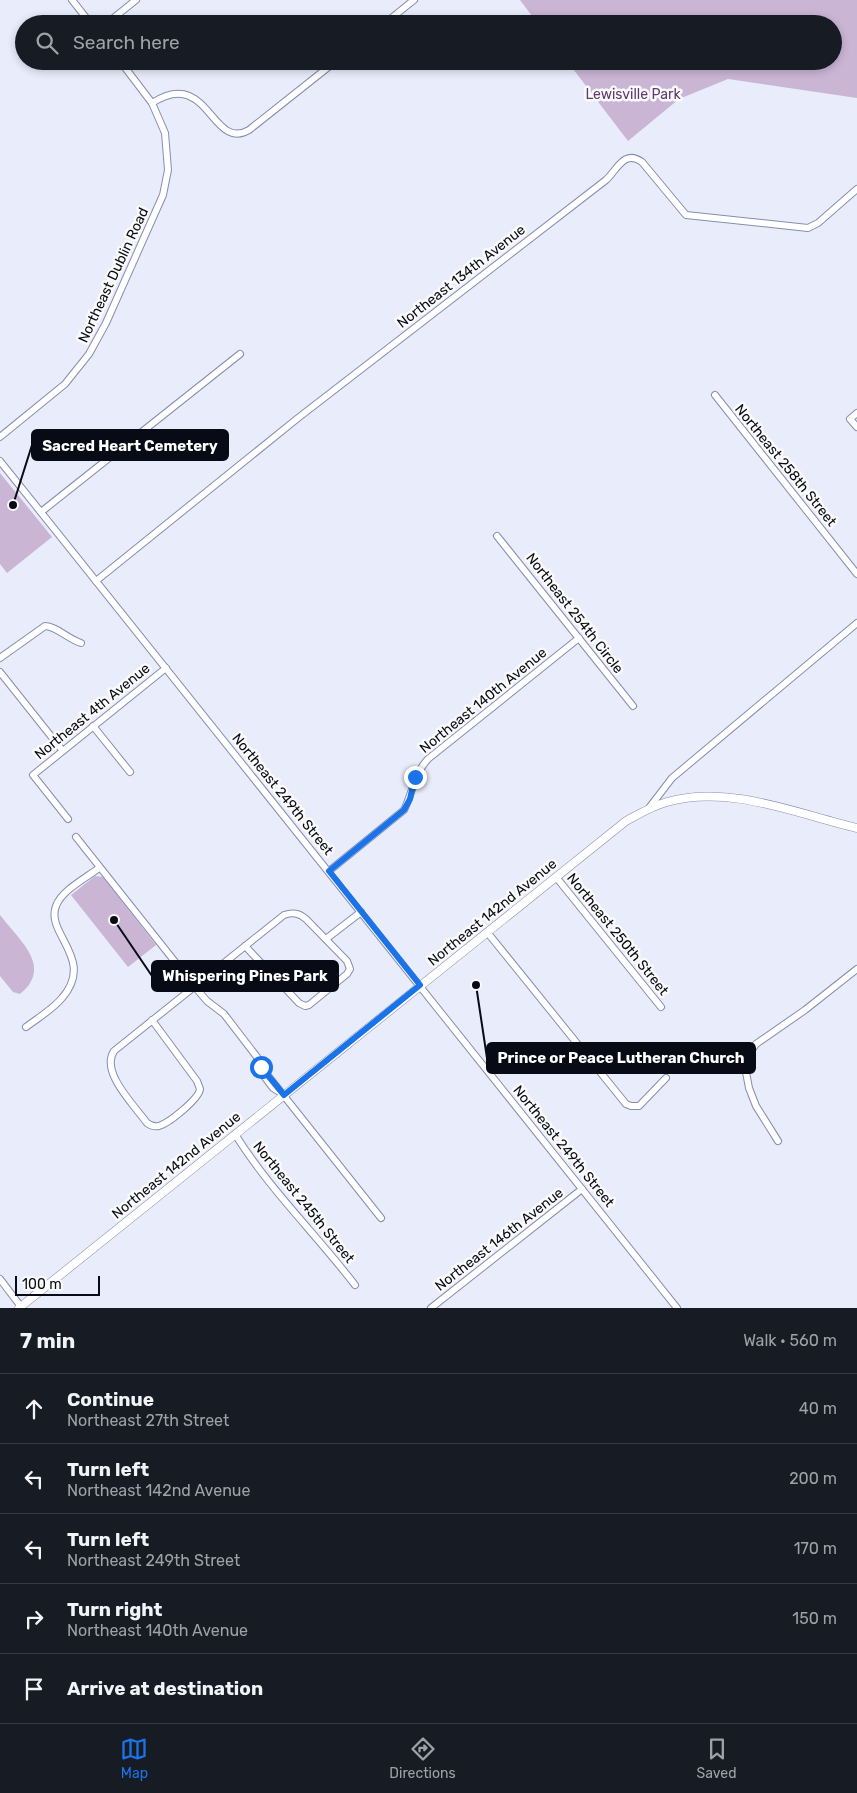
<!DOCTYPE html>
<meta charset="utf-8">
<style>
:root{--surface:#171b24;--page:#20242c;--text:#f1f3f6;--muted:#9ea1a6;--line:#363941;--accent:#1a73e8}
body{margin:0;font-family:Rubik,sans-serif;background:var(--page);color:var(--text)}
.scale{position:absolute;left:15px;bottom:12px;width:85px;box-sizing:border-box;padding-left:5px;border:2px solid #080a15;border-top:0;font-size:14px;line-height:18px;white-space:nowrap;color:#080a15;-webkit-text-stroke:4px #fafafa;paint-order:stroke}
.stop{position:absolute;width:15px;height:15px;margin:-11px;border:4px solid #1a73e8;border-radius:50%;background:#fff}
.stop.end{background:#1a73e8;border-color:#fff;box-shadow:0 1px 5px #0008}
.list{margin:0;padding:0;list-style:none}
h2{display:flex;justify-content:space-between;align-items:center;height:65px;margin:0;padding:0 20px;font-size:21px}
h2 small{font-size:16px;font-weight:400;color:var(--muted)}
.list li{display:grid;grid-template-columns:32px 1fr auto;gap:15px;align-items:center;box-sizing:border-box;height:70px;padding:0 20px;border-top:1px solid var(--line)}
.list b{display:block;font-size:19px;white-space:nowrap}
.list p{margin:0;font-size:16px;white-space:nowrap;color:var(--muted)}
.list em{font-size:16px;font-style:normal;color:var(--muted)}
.icon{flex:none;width:28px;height:28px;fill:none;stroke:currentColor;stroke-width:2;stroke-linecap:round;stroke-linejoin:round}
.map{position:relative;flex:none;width:857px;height:1308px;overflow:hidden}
.search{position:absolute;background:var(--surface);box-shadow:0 2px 8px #0003;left:15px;right:15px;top:15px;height:55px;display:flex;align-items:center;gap:12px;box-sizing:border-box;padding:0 18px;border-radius:28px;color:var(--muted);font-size:19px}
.sheet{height:415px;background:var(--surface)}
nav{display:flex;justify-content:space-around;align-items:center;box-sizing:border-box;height:70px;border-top:1px solid var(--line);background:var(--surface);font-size:14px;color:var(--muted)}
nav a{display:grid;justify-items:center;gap:2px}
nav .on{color:var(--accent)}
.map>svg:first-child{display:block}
</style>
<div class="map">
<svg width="857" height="1308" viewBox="0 0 857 1308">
<rect width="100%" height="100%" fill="#e9ecfa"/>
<g fill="#cab5d5">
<path d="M520 0H857V98L728 79 679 99 628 141 567 61H833V24H538Z"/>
<path d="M0 473 52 537 7 573 0 564Z"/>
<path d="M95 876 103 877 156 945 128 967 71 895Z"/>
<path d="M0 915C19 940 54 967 20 994L13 992 0 976Z"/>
</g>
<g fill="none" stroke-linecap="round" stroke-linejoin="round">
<defs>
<g id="minor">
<path d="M72 0 91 24"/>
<path d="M106 24 136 0"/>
<path d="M384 24 414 0"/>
<path d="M152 103C209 66 211 152 249 130L336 61"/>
<path d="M715 395 857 574"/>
<path d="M857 413 850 419 857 427"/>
<path d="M0 437 65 384 89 354 106 323 163 195 168 170 165 133 152 103 120 61"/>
<path d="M0 461 677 1308"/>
<path d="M41 512 240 354"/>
<path d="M497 536 633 706"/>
<path d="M96 581 298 418 606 180C617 170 624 149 642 162L686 215 808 228 818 223 857 189"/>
<path d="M0 658 45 626C56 626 68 639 81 643"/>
<path d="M0 672 62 750"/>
<path d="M93 726 130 772"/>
<path d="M649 808 672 778 857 623"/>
<path d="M68 819 33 775 166 668"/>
<path d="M76 837 195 987 207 1001 224 1014 257 1057 264 1076 273 1088 284 1095"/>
<path d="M329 871 404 810C413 792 414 774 428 759L579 638"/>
<path d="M556 877 661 1007"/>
<path d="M487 932 626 1104 631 1106H639L666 1078"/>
<path d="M326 939 361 912"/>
<path d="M152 1020 197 1081 200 1089C199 1099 169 1123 159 1126 154 1127 151 1126 147 1123 134 1105 100 1072 114 1051L284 915C293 912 299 913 306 919L347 961 350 969 347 974 309 1005 305 1006 299 1003 245 946"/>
<path d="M26 1027C38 1018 53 1009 62 998 96 959 45 934 56 906 62 890 86 878 99 868"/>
<path d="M261 1067 381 1218"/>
<path d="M235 1134C269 1189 316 1234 355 1285"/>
<path d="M778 1141 756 1106 749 1088 745 1067 747 1057 756 1044 805 1010 857 969"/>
<path d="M0 1279 22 1308"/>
<path d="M431 1308 582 1189"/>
</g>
<path id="major" d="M19 1308 626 821C639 814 652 806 667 802 729 784 797 814 857 828"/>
</defs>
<use href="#minor" stroke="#868eae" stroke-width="8"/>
<use href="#major" stroke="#868eae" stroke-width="9"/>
<use href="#minor" stroke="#fff" stroke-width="6"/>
<use href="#major" stroke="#fff" stroke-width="8"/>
</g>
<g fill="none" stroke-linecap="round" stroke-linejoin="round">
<path stroke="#1a73e8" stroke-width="6" d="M261 1067 284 1095 420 985 329 871 404 810 410 799 415 777"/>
</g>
<g text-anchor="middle" stroke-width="5" stroke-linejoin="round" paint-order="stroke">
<g font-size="14" fill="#5f3a70" stroke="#fafafa">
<text x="633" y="99">Lewisville Park</text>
</g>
<g font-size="14" fill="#080a15" stroke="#fafafa">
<text transform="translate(113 275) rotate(-65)" y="5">Northeast Dublin Road</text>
<text transform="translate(461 276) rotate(-38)" y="5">Northeast 134th Avenue</text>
<text transform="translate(786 465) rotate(51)" y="5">Northeast 258th Street</text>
<text transform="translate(575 613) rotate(52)" y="5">Northeast 254th Circle</text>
<text transform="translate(483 700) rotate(-39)" y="5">Northeast 140th Avenue</text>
<text transform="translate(92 711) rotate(-39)" y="5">Northeast 4th Avenue</text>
<text transform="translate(283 794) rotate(51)" y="5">Northeast 249th Street</text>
<text transform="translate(492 912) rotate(-39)" y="5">Northeast 142nd Avenue</text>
<text transform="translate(618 934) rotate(51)" y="5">Northeast 250th Street</text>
<text transform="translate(564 1146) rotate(51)" y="5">Northeast 249th Street</text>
<text transform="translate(176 1165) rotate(-39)" y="5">Northeast 142nd Avenue</text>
<text transform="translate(304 1202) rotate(51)" y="5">Northeast 245th Street</text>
<text transform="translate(499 1239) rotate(-38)" y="5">Northeast 146th Avenue</text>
</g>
</g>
<path fill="none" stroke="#080a15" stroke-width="2" d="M13 505L32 445M114 920L152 976M476 985L487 1058"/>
<g fill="#080a15" stroke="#fafafa" stroke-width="2">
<circle cx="13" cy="505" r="5"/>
<circle cx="114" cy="920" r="5"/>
<circle cx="476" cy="985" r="5"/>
</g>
<g fill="#080a15" stroke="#080a15" stroke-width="2">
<rect x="32" y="430" width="196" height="30" rx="5"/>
<rect x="152" y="961" width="186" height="30" rx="5"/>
<rect x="487" y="1043" width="268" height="30" rx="5"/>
</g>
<g font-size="15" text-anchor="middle" font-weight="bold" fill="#fff">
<text x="130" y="451">Sacred Heart Cemetery</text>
<text x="245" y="981">Whispering Pines Park</text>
<text x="621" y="1063">Prince or Peace Lutheran Church</text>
</g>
</svg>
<div class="scale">100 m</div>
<div class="stop" style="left:261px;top:1067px"></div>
<div class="stop end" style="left:415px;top:777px"></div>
<div class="search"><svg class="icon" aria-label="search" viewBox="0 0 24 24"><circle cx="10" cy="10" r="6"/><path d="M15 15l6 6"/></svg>Search here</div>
</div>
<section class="sheet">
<h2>7 min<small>Walk · 560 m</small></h2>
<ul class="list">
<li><svg class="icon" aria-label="ahead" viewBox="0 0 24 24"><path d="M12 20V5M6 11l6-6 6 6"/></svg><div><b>Continue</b><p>Northeast 27th Street</p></div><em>40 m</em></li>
<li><svg class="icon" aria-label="left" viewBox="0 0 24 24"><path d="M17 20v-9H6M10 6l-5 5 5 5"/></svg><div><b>Turn left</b><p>Northeast 142nd Avenue</p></div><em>200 m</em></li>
<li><svg class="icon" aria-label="left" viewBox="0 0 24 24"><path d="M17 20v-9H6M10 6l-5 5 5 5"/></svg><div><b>Turn left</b><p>Northeast 249th Street</p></div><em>170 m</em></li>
<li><svg class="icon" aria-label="right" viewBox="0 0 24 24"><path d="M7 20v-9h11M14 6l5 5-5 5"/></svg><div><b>Turn right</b><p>Northeast 140th Avenue</p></div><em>150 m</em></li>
<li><svg class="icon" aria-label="arrive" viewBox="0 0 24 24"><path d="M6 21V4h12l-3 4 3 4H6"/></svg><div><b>Arrive at destination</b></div></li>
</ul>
</section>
<nav>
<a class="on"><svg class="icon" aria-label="map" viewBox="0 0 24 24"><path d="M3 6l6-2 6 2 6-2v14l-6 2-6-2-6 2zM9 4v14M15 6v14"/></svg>Map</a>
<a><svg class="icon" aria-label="directions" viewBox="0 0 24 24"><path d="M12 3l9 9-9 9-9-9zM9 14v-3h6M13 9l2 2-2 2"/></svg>Directions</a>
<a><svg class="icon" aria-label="saved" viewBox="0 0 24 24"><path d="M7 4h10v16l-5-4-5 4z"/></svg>Saved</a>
</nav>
